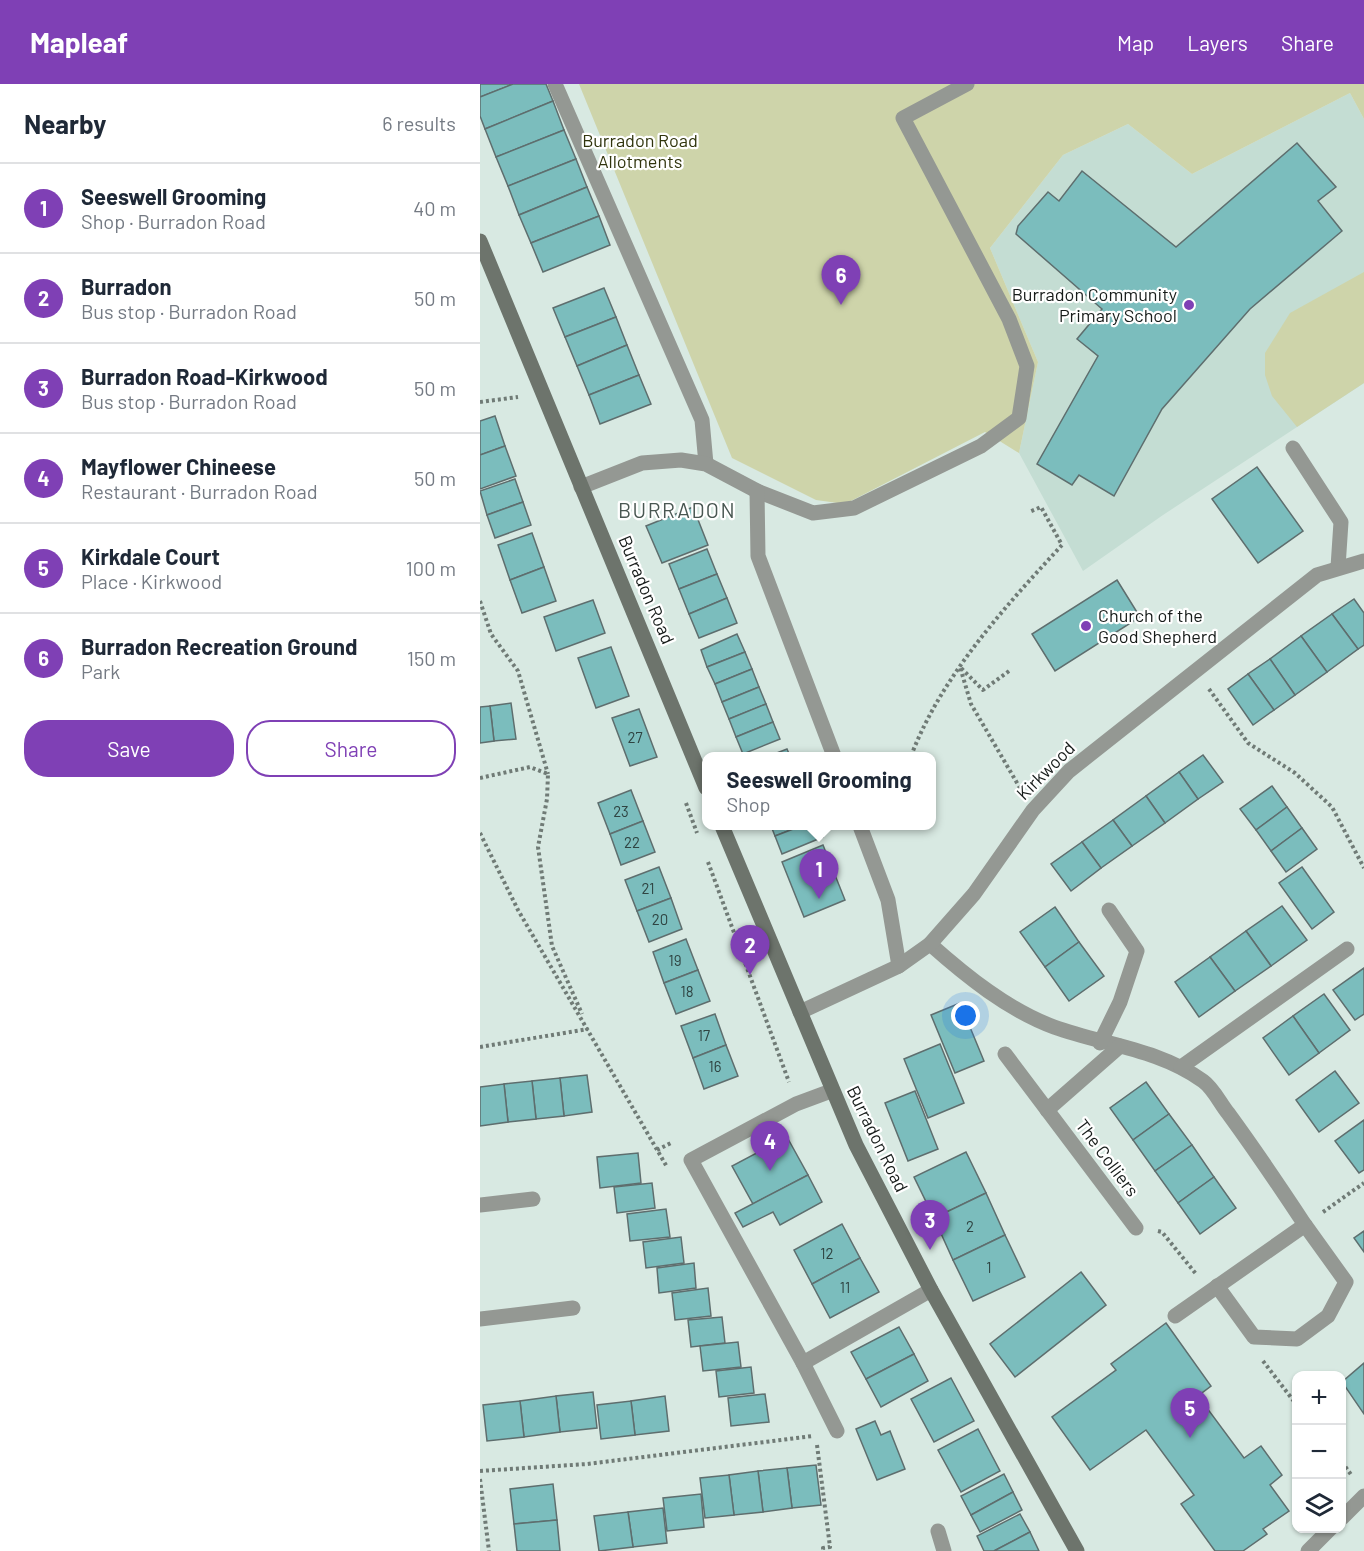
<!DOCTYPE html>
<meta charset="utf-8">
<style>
:root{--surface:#fff;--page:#f2f2f3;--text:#1f2937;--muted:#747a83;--line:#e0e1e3;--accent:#7f40b5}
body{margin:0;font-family:Barlow,sans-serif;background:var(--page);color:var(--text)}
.controls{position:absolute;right:18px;bottom:18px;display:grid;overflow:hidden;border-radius:12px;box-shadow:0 2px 4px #0004}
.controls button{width:54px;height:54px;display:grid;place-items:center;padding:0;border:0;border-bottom:2px solid var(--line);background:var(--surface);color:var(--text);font:30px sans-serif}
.you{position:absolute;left:486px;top:932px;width:21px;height:21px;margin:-15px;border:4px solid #fff;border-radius:50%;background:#1a73e8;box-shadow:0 0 0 9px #1a73e833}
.badge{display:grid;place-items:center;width:39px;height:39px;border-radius:50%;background:var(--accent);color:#fff;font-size:20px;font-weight:700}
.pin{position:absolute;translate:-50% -50px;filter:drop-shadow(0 2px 3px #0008)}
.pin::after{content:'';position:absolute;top:32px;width:21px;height:18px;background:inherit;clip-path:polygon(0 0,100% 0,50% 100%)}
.popup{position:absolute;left:222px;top:668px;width:234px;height:78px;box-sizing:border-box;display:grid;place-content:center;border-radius:12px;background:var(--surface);filter:drop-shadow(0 2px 4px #0005);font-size:20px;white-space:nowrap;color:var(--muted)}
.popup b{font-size:22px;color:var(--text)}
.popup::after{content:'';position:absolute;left:50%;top:100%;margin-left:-12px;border:12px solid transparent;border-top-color:var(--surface)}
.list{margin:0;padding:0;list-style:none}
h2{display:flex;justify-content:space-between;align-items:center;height:78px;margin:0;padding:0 24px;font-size:26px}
h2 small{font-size:20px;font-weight:400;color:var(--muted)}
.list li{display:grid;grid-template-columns:39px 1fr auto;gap:18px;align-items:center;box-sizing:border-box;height:90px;padding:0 24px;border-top:2px solid var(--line)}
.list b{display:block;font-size:22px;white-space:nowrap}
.list p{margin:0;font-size:20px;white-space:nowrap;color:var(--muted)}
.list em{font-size:20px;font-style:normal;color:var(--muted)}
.actions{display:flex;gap:12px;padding:18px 24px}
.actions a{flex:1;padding:14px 0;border:2px solid var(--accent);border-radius:24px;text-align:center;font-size:21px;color:var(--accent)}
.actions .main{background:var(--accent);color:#fff}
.icon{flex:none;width:33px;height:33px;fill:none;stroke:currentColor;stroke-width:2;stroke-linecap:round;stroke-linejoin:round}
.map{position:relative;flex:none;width:884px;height:1467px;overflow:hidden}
header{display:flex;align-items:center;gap:36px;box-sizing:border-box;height:84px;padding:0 30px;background:var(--accent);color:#fff}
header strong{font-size:28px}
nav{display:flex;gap:33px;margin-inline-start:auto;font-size:21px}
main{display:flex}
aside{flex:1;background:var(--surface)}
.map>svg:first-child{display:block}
</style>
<header>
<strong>Mapleaf</strong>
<nav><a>Map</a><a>Layers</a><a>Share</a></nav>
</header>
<main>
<aside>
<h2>Nearby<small>6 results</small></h2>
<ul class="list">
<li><span class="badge">1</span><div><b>Seeswell Grooming</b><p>Shop · Burradon Road</p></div><em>40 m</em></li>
<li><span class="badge">2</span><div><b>Burradon</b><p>Bus stop · Burradon Road</p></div><em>50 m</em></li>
<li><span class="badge">3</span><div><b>Burradon Road-Kirkwood</b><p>Bus stop · Burradon Road</p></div><em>50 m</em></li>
<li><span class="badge">4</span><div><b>Mayflower Chineese</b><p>Restaurant · Burradon Road</p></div><em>50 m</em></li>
<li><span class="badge">5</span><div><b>Kirkdale Court</b><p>Place · Kirkwood</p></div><em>100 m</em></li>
<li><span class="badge">6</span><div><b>Burradon Recreation Ground</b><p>Park</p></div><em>150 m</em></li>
</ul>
<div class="actions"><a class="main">Save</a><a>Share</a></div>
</aside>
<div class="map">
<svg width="884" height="1467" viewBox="0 0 884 1467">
<rect width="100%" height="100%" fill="#d8e9e2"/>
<path fill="#c4ddd3" d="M870 9 884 35V299L683 431 603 487 539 369 558 278 510 164 583 71 648 40 712 90Z"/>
<g fill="#ced4aa">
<path d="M99 0H884V35L870 9 712 90 648 40 583 71 510 164 558 278 539 369 505 348 365 420 336 416 252 374Z"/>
<path d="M884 188V299L817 343 792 312 785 291V269L810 229Z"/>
</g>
<g fill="#7bbdbd" stroke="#5e6e6e" stroke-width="1.5">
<path d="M0 0H33L0 13Z"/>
<path d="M33 0H66L73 17 5 45 0 32V13Z"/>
<path d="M73 17 84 46 16 73 5 45Z"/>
<path d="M84 46 96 75 28 102 16 73Z"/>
<path d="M817 59 856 103 838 117 862 147 770 225 682 325 634 412 599 391 592 401 557 380 618 272 597 255 622 225 536 150 538 142 568 108 579 117 602 87 696 163Z"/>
<path d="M96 75 107 103 39 131 28 102Z"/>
<path d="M107 103 119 132 51 159 39 131Z"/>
<path d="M119 132 130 161 63 188 51 159Z"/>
<path d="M124 204 136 233 85 253 73 224Z"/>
<path d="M136 233 147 261 97 282 85 253Z"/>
<path d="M147 261 159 291 109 311 97 282Z"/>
<path d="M159 291 171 320 120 340 109 311Z"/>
<path d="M15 332 25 362 0 371V337Z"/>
<path d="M25 362 36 392 0 405V371Z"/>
<path d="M777 383 823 447 778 479 732 415Z"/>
<path d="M35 395 43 418 7 431 0 407Z"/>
<path d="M43 418 51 441 15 454 7 431Z"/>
<path d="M213 423 228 461 182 479 166 442Z"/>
<path d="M52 449 64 483 30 496 18 461Z"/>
<path d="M227 465 237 490 199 505 189 480Z"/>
<path d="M64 483 76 517 42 529 30 496Z"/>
<path d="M237 490 247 514 209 530 199 505Z"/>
<path d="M637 496 660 533 575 587 552 550Z"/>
<path d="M247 514 257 539 219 554 209 530Z"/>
<path d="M874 515 884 529V561L878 565 852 530Z"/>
<path d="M113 516 125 549 76 567 64 533Z"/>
<path d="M852 530 878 565 847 588 821 552Z"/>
<path d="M257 550 265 568 227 583 221 566Z"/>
<path d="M821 552 847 588 815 611 790 575Z"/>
<path d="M131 563 149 612 116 624 98 574Z"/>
<path d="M265 568 272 585 235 600 227 583Z"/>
<path d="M790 575 815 611 794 626 768 590Z"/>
<path d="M272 585 279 603 242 618 235 600Z"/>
<path d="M768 590 794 626 773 641 748 605Z"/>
<path d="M279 603 286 620 249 635 242 618Z"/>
<path d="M31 619 36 655 14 657 10 622Z"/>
<path d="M286 620 293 638 256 653 249 635Z"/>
<path d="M10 622 14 657 0 659V623Z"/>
<path d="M159 625 177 673 150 682 132 634Z"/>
<path d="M293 638 300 655 263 670 256 653Z"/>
<path d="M307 665 310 672H289Z"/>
<path d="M723 671 743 698 718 715 699 688Z"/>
<path d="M699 688 718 715 685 739 666 712Z"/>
<path d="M792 702 807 723 776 746 760 725Z"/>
<path d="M151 706 163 737 130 750 118 719Z"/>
<path d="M666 712 685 739 652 762 633 736Z"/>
<path d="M807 723 822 744 791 767 776 746Z"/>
<path d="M633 736 652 762 621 784 602 758Z"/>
<path d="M163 737 175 768 141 781 130 750Z"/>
<path d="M291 742H321L295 752Z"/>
<path d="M321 742H338L343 753 302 770 295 752Z"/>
<path d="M822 744 837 765 806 788 791 767Z"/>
<path d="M602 758 621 784 591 807 571 780Z"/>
<path d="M343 761 365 816 324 833 302 778Z"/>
<path d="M179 783 191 814 157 827 145 796Z"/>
<path d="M822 783 854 828 832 845 799 799Z"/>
<path d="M191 814 202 845 169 858 157 827Z"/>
<path d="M802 822 827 856 791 882 766 847Z"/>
<path d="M575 823 599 858 565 883 540 848Z"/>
<path d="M766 847 791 882 755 907 730 873Z"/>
<path d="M206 855 218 886 184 899 173 868Z"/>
<path d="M599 858 624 892 589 917 565 883Z"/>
<path d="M730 873 755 907 719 933 695 898Z"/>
<path d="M884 884V930L875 936 853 906Z"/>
<path d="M218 886 230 917 196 930 184 899Z"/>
<path d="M844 910 870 946 839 969 813 932Z"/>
<path d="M480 919 504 977 475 989 451 931Z"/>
<path d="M235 930 246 961 213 974 201 942Z"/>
<path d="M813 932 839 969 809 991 783 954Z"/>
<path d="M460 960 484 1019 448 1034 424 975Z"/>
<path d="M246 961 258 992 224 1005 213 974Z"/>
<path d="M855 987 879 1019 839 1048 816 1016Z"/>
<path d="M107 991 112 1028 84 1032 80 994Z"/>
<path d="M80 994 84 1032 56 1035 52 997Z"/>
<path d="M52 997 56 1035 28 1038 24 1000Z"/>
<path d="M666 998 689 1030 653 1056 630 1024Z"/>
<path d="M24 1000 28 1038 0 1042V1003Z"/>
<path d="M435 1007 458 1065 428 1077 405 1019Z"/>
<path d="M689 1030 712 1061 675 1087 653 1056Z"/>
<path d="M884 1036V1086L879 1089 855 1057Z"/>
<path d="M307 1053 328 1091 273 1120 252 1082Z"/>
<path d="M712 1061 734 1093 698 1119 675 1087Z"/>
<path d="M486 1068 506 1109 454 1134 434 1093Z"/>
<path d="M158 1069 161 1099 120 1104 117 1073Z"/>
<path d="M328 1091 342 1118 300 1141 293 1128 263 1143 255 1129Z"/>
<path d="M734 1093 756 1124 720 1150 698 1119Z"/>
<path d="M172 1099 175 1124 137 1129 134 1103Z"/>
<path d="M506 1109 525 1151 473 1176 454 1134Z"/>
<path d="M186 1125 190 1153 150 1157 147 1130Z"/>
<path d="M362 1140 380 1174 332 1200 314 1166Z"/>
<path d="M884 1147V1168L874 1154Z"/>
<path d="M525 1151 545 1193 493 1217 473 1176Z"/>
<path d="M201 1153 204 1179 166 1184 163 1158Z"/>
<path d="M380 1174 399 1208 350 1234 332 1200Z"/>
<path d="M214 1179 216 1204 179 1209 177 1184Z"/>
<path d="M601 1188 626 1221 535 1293 510 1260Z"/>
<path d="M228 1204 231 1232 195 1236 192 1209Z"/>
<path d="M242 1233 245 1259 211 1263 208 1236Z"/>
<path d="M686 1239 731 1302 718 1312 764 1374 781 1362 802 1391 790 1401 809 1427 783 1445 787 1450 763 1467H735L701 1420 714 1411 666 1346 610 1386 572 1333 636 1286 631 1280Z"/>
<path d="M419 1243 434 1270 386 1295 371 1268Z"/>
<path d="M258 1258 261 1283 223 1287 220 1262Z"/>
<path d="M434 1270 448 1297 401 1323 386 1295Z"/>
<path d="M884 1279V1330L862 1298Z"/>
<path d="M271 1283 274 1309 239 1313 236 1287Z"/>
<path d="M471 1294 494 1337 454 1358 431 1315Z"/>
<path d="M113 1308 117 1344 80 1348 76 1312Z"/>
<path d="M285 1310 289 1338 251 1342 248 1314Z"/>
<path d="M76 1312 80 1348 44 1353 40 1317Z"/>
<path d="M185 1312 189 1347 155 1351 151 1317Z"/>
<path d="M40 1317 44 1353 7 1357 3 1321Z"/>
<path d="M151 1317 155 1351 121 1355 117 1321Z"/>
<path d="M395 1337 401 1351 410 1347 425 1385 397 1396 376 1345Z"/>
<path d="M498 1345 520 1387 481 1408 458 1366Z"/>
<path d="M336 1381 341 1421 312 1424 307 1384Z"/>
<path d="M307 1384 312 1424 283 1428 278 1387Z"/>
<path d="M278 1387 283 1428 254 1431 249 1391Z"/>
<path d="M524 1390 533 1408 491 1431 481 1412Z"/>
<path d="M249 1391 254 1431 225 1434 220 1394Z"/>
<path d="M73 1400 77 1436 34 1440 30 1405Z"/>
<path d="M533 1408 542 1426 500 1448 491 1431Z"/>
<path d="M221 1410 224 1443 187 1447 183 1414Z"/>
<path d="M183 1424 187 1459 153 1463 148 1428Z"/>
<path d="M148 1428 153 1463 119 1467 114 1432Z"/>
<path d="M540 1430 550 1448 514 1467H504L497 1452Z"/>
<path d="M77 1436 80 1467H37L34 1440Z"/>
<path d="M550 1448 559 1467H514Z"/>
</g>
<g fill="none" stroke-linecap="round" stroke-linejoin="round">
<g stroke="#707b76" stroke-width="4" stroke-dasharray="3 3" stroke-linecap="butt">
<path d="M0 318 38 313"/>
<path d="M0 517 11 550 38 587 68 690"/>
<path d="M529 587 503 606 480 583 491 620 540 704"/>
<path d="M729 605 768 659 815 689 852 723 884 784"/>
<path d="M431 672C462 591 524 524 582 461L561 423 549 428"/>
<path d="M0 694 50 683 68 690 67 715 58 763 72 862 102 930"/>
<path d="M206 719 217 749"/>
<path d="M0 749 38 826 187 1083"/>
<path d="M228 778 309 998"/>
<path d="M0 963 108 945"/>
<path d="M177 1066 193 1058"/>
<path d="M843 1128 884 1099"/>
<path d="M678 1147 682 1148 716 1190"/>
<path d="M783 1277 816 1320"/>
<path d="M337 1361 350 1463 343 1464 344 1467"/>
<path d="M862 1378 872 1392"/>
<path d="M0 1387 107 1380 333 1352"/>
<path d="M0 1395 9 1467"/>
</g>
<g stroke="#949893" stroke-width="15">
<path d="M75 0 222 336 226 380"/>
<path d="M101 403 162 379 201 376 226 380 277 407 333 429 374 424 501 362 539 334 547 282 529 235 423 34 487 0"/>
<path d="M277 407 278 472 354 672"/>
<path d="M380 742 408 816 419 882"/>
<path d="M351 1007 316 1020 211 1076 323 1279 357 1347"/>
<path d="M0 1235 93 1224"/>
<path d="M323 1279 451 1206"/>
<path d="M458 1447 464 1467"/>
</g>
<g stroke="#949893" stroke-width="15">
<path d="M813 364 861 438 858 483"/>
<path d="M450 860C486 892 528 926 574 943 624 961 679 965 723 997 733 1004 740 1019 748 1029 775 1066 800 1103 825 1141L695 1232"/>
<path d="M320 928 419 882 450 860 494 810 553 726 589 687 837 491 884 477"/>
<path d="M620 959 640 918 657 867 629 826"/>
<path d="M525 970 656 1144"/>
<path d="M701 983 867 865"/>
<path d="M567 1026 640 962"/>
<path d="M0 1121 53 1115"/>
<path d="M737 1202 774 1253 817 1255 848 1232 866 1198 825 1141"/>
<path d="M862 1434 884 1412"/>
<path d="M828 1467 851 1444"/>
</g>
<g stroke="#6d746c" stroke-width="15">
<path d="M0 157 226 704"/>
<path d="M242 742 376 1061 451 1206 597 1467"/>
</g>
</g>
<g fill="#7f40b5" stroke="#fff" stroke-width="2">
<circle cx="709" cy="221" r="6"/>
<circle cx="606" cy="542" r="6"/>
</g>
<g text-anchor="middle" stroke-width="4.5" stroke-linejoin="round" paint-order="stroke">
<g font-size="15" fill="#2f4442">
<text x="155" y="659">27</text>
<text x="141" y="733">23</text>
<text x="152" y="764">22</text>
<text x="168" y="810">21</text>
<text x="180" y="841">20</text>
<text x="195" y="882">19</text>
<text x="207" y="913">18</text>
<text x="224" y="957">17</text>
<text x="235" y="988">16</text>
<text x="490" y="1148">2</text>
<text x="347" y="1175">12</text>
<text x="509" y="1189">1</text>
<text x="365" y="1209">11</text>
</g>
<g font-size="18" fill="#30340d" stroke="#fff">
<text x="160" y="63">Burradon Road<tspan x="160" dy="21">Allotments</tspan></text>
</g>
<g font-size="18" fill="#161b19" stroke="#fff" text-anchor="end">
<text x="697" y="217">Burradon Community<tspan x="697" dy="21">Primary School</tspan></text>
<text x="618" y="538" text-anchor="start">Church of the<tspan x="618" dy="21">Good Shepherd</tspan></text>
</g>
<g font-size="18" fill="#161b19" stroke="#fff">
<text transform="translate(166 506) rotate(67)" y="6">Burradon Road</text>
<text transform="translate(566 687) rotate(-45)" y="6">Kirkwood</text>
<text transform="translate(397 1055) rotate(64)" y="6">Burradon Road</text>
<text transform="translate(627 1074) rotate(53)" y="6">The Colliers</text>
</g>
<g font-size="21" letter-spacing="1.5" fill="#495752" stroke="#fff">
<text x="197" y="434">BURRADON</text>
</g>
</g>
</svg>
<div class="controls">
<button>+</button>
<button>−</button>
<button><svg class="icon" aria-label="layers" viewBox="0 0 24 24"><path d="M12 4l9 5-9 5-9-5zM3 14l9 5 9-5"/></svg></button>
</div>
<div class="you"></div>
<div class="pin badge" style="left:339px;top:815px">1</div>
<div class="popup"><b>Seeswell Grooming</b>Shop</div>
<div class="pin badge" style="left:270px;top:891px">2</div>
<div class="pin badge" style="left:450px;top:1166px">3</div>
<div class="pin badge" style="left:290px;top:1087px">4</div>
<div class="pin badge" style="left:710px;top:1354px">5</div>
<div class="pin badge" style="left:361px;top:221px">6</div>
</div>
</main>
